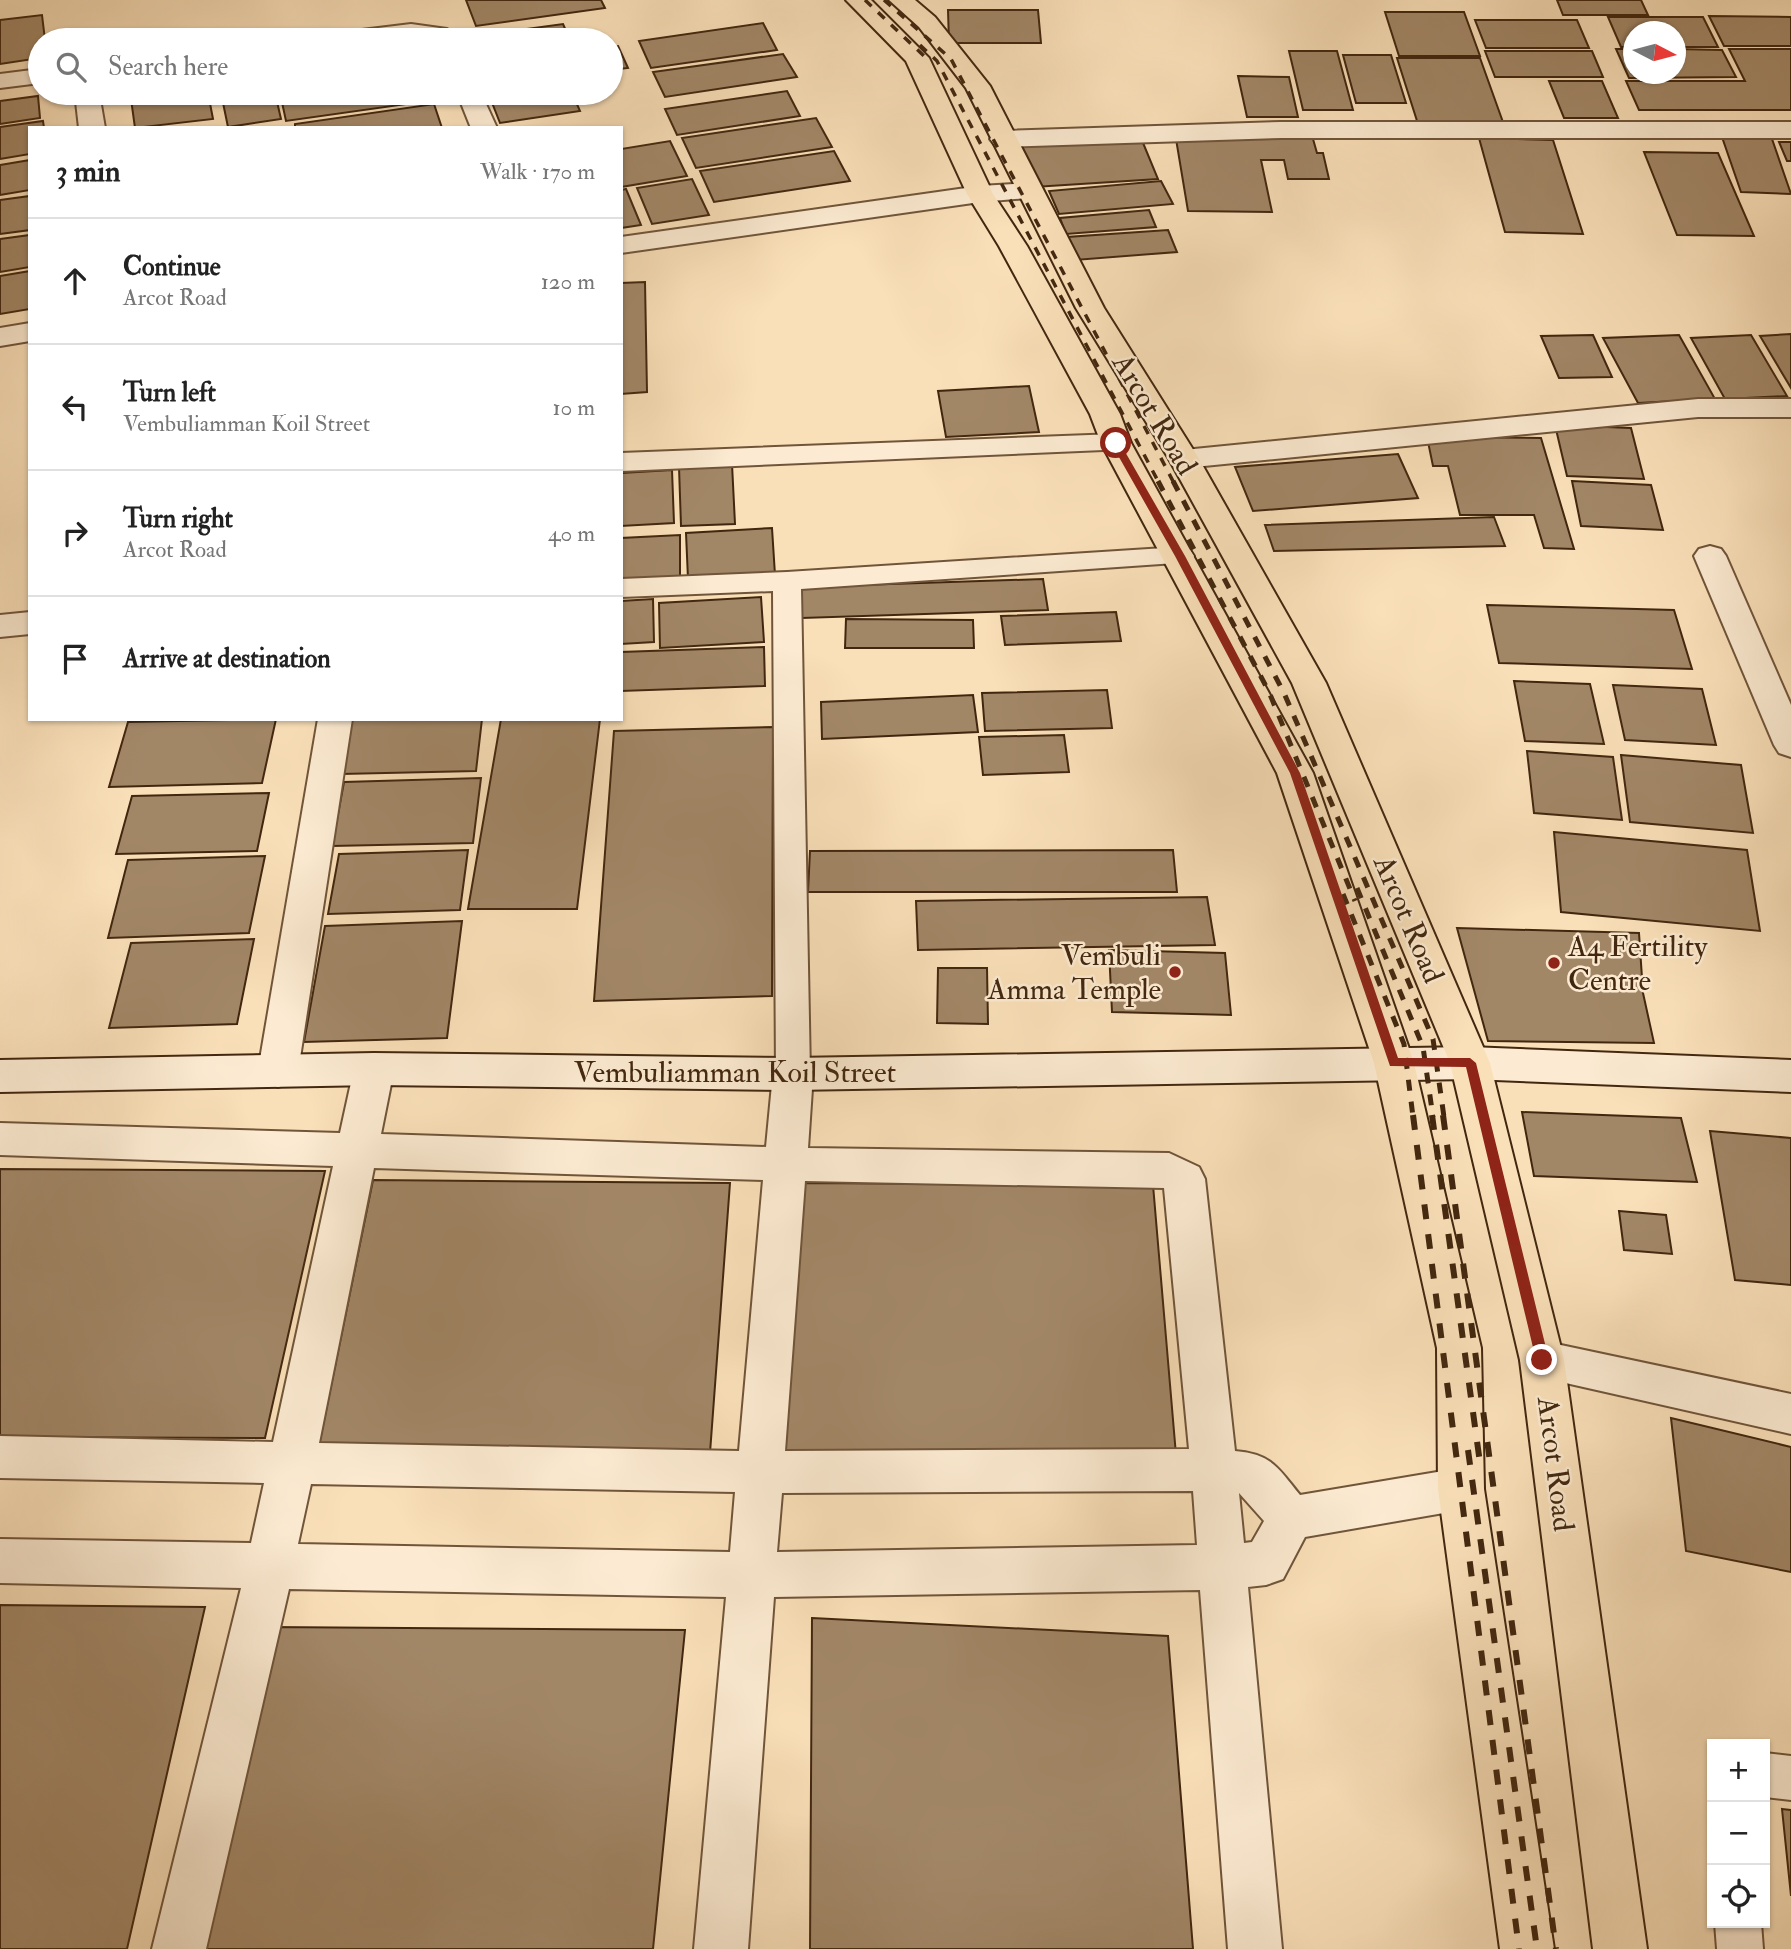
<!DOCTYPE html>
<meta charset="utf-8">
<style>
:root{--surface:#fff;--page:#f2f2f2;--text:#222;--muted:#767676;--line:#e0e0e0}
body{margin:0;font-family:"IM FELL Double Pica",serif;background:var(--page);color:var(--text)}
.controls{position:absolute;right:21px;bottom:21px;display:grid;overflow:hidden;border-radius:0px;box-shadow:0 2px 5px #0004}
.controls button{width:63px;height:63px;display:grid;place-items:center;padding:0;border:0;border-bottom:2px solid var(--line);background:var(--surface);color:var(--text);font:35px sans-serif}
.compass{position:absolute;left:1623px;top:21px;width:63px;height:63px;border-radius:50%;background:var(--surface);box-shadow:0 2px 5px #0004;rotate:96deg}
.stop{position:absolute;width:21px;height:21px;margin:-16px;border:5px solid #8f2418;border-radius:50%;background:#fff}
.stop.end{background:#8f2418;border-color:#fff;box-shadow:0 2px 7px #0008}
.list{margin:0;padding:0;list-style:none}
h2{display:flex;justify-content:space-between;align-items:center;height:91px;margin:0;padding:0 28px;font-size:30px}
h2 small{font-size:23px;font-weight:400;color:var(--muted)}
.list li{display:grid;grid-template-columns:46px 1fr auto;gap:21px;align-items:center;box-sizing:border-box;height:126px;padding:0 28px;border-top:2px solid var(--line)}
.list b{display:block;font-size:26px;white-space:nowrap}
.list p{margin:0;font-size:23px;white-space:nowrap;color:var(--muted)}
.list em{font-size:23px;font-style:normal;color:var(--muted)}
.icon{flex:none;width:38px;height:38px;fill:none;stroke:currentColor;stroke-width:2;stroke-linecap:round;stroke-linejoin:round}
.map{position:relative;flex:none;width:1791px;height:1949px;overflow:hidden}
.search{position:absolute;background:var(--surface);box-shadow:0 2px 5px #0004;left:28px;top:28px;width:595px;height:77px;display:flex;align-items:center;gap:18px;box-sizing:border-box;padding:0 24px;border-radius:38px;color:var(--muted);font-size:26px}
.panel{position:absolute;background:var(--surface);box-shadow:0 2px 5px #0004;left:28px;top:126px;width:595px;height:595px;border-radius:0px}
.map>svg:first-child{display:block}
</style>
<div class="map">
<svg width="1791" height="1949" viewBox="0 0 1791 1949">
<rect width="100%" height="100%" fill="#fae0b9"/>
<filter id="stains"><feTurbulence type="fractalNoise" baseFrequency=".00286" numOctaves="4"/><feColorMatrix values="0 0 0 0 .2 0 0 0 0 .09 0 0 0 0 .02 0 0 0 .5 -.17"/></filter>
<radialGradient id="worn" r=".72"><stop offset=".6" stop-color="#630" stop-opacity="0"/><stop offset="1" stop-color="#630" stop-opacity=".3"/></radialGradient>
<g fill="#a28767" stroke="#42270f" stroke-width="2">
<path d="M466 0H601L605 8 476 26Z"/>
<path d="M1557 0H1641L1648 15H1563Z"/>
<path d="M948 10H1038L1041 43H949Z"/>
<path d="M1385 12H1464L1480 56H1399Z"/>
<path d="M42 15 45 40H40V58L0 64V20Z"/>
<path d="M1709 16 1791 17V46H1724Z"/>
<path d="M1608 17H1703L1718 47H1676V32H1634V47H1621Z"/>
<path d="M1475 20H1577L1589 48H1486Z"/>
<path d="M763 23 777 50 651 68 639 41Z"/>
<path d="M563 24 570 40H493L490 34Z"/>
<path d="M618 46 628 68 611 70V47Z"/>
<path d="M1616 49H1634V74H1676V49L1722 50 1736 77 1629 78Z"/>
<path d="M1729 49H1791V110H1639L1626 81H1745Z"/>
<path d="M1289 51H1337L1353 110H1303Z"/>
<path d="M1485 51H1592L1603 77H1495Z"/>
<path d="M783 54 797 77 665 97 653 72Z"/>
<path d="M1343 55H1391L1406 103H1356Z"/>
<path d="M1397 58H1480L1504 125 1418 124Z"/>
<path d="M1238 76 1289 77 1298 117H1247Z"/>
<path d="M1549 81H1602L1618 118H1564Z"/>
<path d="M787 91 800 116 677 135 665 109Z"/>
<path d="M178 93H208L213 119 135 128 131 99Z"/>
<path d="M221 93H275L281 119 228 127Z"/>
<path d="M280 93H433L435 100 286 121Z"/>
<path d="M539 93H572L580 111 500 123 491 100Z"/>
<path d="M38 96 40 118 0 124V101Z"/>
<path d="M434 104 442 128H295V124Z"/>
<path d="M816 118 832 147 696 168 682 138Z"/>
<path d="M43 121 44 128H30V154L0 159V127Z"/>
<path d="M1722 137 1772 139 1791 194 1741 192Z"/>
<path d="M1141 138 1158 179 1034 187 1020 146Z"/>
<path d="M1479 138 1553 140 1583 234 1505 232Z"/>
<path d="M1176 139H1313L1317 153H1323L1329 179H1288L1284 160H1261L1272 212 1188 211Z"/>
<path d="M670 141 687 176 621 187V149Z"/>
<path d="M1779 142H1791V161H1787Z"/>
<path d="M834 151 850 181 714 202 700 171Z"/>
<path d="M1644 152 1718 153 1754 236 1677 235Z"/>
<path d="M30 160V190L0 195V165Z"/>
<path d="M692 179 709 215 652 224 637 188Z"/>
<path d="M1161 181 1173 204 1059 214 1049 191Z"/>
<path d="M626 189 641 225 621 228V190Z"/>
<path d="M30 196V230L0 234V200Z"/>
<path d="M1149 210 1156 227 1066 234 1060 218Z"/>
<path d="M1168 230 1177 252 1075 260 1067 237Z"/>
<path d="M30 235V267L0 272V239Z"/>
<path d="M30 271V309L0 314V276Z"/>
<path d="M645 282 647 392 621 394V283Z"/>
<path d="M1791 334V388L1760 336Z"/>
<path d="M1593 335 1612 377 1559 378 1541 336Z"/>
<path d="M1679 335 1715 399 1638 403 1603 338Z"/>
<path d="M1751 335 1787 396 1725 399 1691 338Z"/>
<path d="M1029 386 1039 432 946 437 938 391Z"/>
<path d="M1555 425 1631 428 1644 479 1567 476Z"/>
<path d="M1427 437 1541 438 1574 549 1544 548 1534 515H1460L1448 466H1433Z"/>
<path d="M1398 454 1418 498 1253 511 1235 467Z"/>
<path d="M732 464 735 524 681 526 679 467Z"/>
<path d="M672 470 674 523 621 526V473Z"/>
<path d="M1572 481 1651 485 1663 530 1581 526Z"/>
<path d="M1494 517 1505 546 1274 551 1265 525Z"/>
<path d="M772 528 775 575 688 579 686 533Z"/>
<path d="M680 535V577L621 580V538Z"/>
<path d="M1043 579 1048 610 802 618 801 587Z"/>
<path d="M761 597 764 642 660 648 659 603Z"/>
<path d="M653 599 654 642 621 644V601Z"/>
<path d="M1487 605 1674 610 1692 669 1499 663Z"/>
<path d="M1116 612 1121 641 1005 645 1001 616Z"/>
<path d="M846 619 973 620 974 648H845Z"/>
<path d="M764 647 765 686 621 691V652Z"/>
<path d="M1514 681 1590 684 1604 744 1525 741Z"/>
<path d="M1613 685 1702 689 1716 745 1625 740Z"/>
<path d="M1107 690 1112 728 985 731 982 693Z"/>
<path d="M973 695 978 732 822 739 821 702Z"/>
<path d="M276 719 262 783 109 787 128 722Z"/>
<path d="M351 719H482L476 771 341 774Z"/>
<path d="M501 719H600L577 909H468Z"/>
<path d="M773 727 772 996 594 1001 614 731Z"/>
<path d="M1064 735 1069 772 983 775 979 737Z"/>
<path d="M1527 751 1613 757 1622 820 1534 813Z"/>
<path d="M1621 755 1741 765 1753 833 1630 822Z"/>
<path d="M481 778 473 843 332 846 344 782Z"/>
<path d="M269 793 257 851 116 854 132 796Z"/>
<path d="M1554 832 1747 850 1760 931 1561 912Z"/>
<path d="M468 850 460 910 328 914 339 854Z"/>
<path d="M1173 850 1177 892H808L810 851Z"/>
<path d="M265 856 249 933 108 938 128 860Z"/>
<path d="M1207 897 1215 945 918 950 916 901Z"/>
<path d="M462 921 447 1038 304 1042 325 926Z"/>
<path d="M1457 928 1639 933 1643 993 1654 1043 1488 1041Z"/>
<path d="M254 939 237 1024 109 1028 131 943Z"/>
<path d="M1109 950 1225 953 1231 1015 1112 1012Z"/>
<path d="M938 968H987L988 1024 937 1023Z"/>
<path d="M1522 1112 1681 1118 1697 1182 1534 1176Z"/>
<path d="M1710 1131 1791 1138V1285L1735 1280Z"/>
<path d="M0 1169 325 1171 265 1438 0 1437Z"/>
<path d="M373 1180 730 1183 710 1453 318 1450Z"/>
<path d="M796 1183 1153 1185 1176 1455 782 1453Z"/>
<path d="M1619 1211 1666 1215 1672 1254 1624 1250Z"/>
<path d="M1671 1418 1791 1447V1572L1686 1551Z"/>
<path d="M0 1605 205 1607 127 1949H0Z"/>
<path d="M812 1618 1168 1636 1193 1949H810Z"/>
<path d="M268 1627 685 1630 653 1949H202Z"/>
<path d="M1782 1809 1791 1810V1896Z"/>
</g>
<g fill="none" stroke-linecap="round" stroke-linejoin="round">
<defs>
<g id="lane">
<path d="M1180 547 1190 550 1194 556 1190 562 801 589 810 1074 805 1084 793 1088 781 1084 776 1074 773 591 621 597V579L787 572Z"/>
<path d="M1765 1753 1791 1756V1800L1765 1797Z"/>
<path d="M1715 1923H1761L1763 1949H1717Z"/>
</g>
<g id="street">
<path d="M411 24 447 29 459 40H325L328 35 337 33Z"/>
<path d="M40 69V83L0 88V74Z"/>
<path d="M75 93H99L105 128H79Z"/>
<path d="M457 93H481L497 128H471Z"/>
<path d="M1281 122H1791V138H1281L1003 147 994 144 990 139 994 134 1003 131Z"/>
<path d="M1030 183 1039 185 1043 191 1039 197 980 202 621 253V237L980 186Z"/>
<path d="M30 323V341L0 346V328Z"/>
<path d="M1698 399H1791V417H1698L1184 468 1173 465 1169 459 1173 453 1184 450Z"/>
<path d="M1116 434 1127 437 1131 443 1127 449 621 471V453Z"/>
<path d="M1710 546 1721 549 1726 556 1791 705V757L1779 753 1774 745 1694 556 1699 549Z"/>
<path d="M30 612V634L0 637V615Z"/>
<path d="M318 719H352L298 1071 292 1082 278 1087 264 1082 258 1071Z"/>
<path d="M374 1053 388 1058 394 1069 381 1134 766 1147 773 1074 779 1063 793 1058 807 1063 813 1074 808 1148 1169 1153 1199 1167 1205 1179 1235 1451C1272 1454 1278 1468 1300 1495L1461 1468 1477 1474 1484 1489 1477 1504 1461 1510 1305 1537 1283 1579 1266 1585 1248 1587 1282 1949H1228L1200 1590 774 1597 748 1949H694L726 1597 289 1589 206 1949H152L241 1588 0 1583V1539L251 1543 264 1483 0 1478V1436L273 1442 333 1166 0 1155V1123L340 1133 354 1069 360 1058ZM374 1168 763 1180 739 1451 319 1443ZM805 1181 1164 1188 1189 1449 785 1451ZM311 1484 735 1492 730 1552 298 1544ZM1193 1491 1197 1545 777 1552 782 1493ZM1239 1493 1264 1521 1252 1542 1244 1543Z"/>
<path d="M1542 1341 1791 1394V1434L1526 1374 1520 1360 1526 1346Z"/>
</g>
<path id="secondary" d="M1470 1047 1791 1060V1092L1470 1079 793 1090 374 1085 0 1092V1060L374 1053 793 1058Z"/>
<g id="primary">
<path d="M846 0H871L929 58 993 194 1027 246 1120 414 1131 443 1313 773 1414 1063 1481 1348 1484 1489 1554 1949H1500L1438 1489 1437 1348 1374 1063 1277 773 1101 443 1090 414 999 246 967 194 906 61Z"/>
<path d="M889 0H915L935 17 990 86 1104 308 1199 459 1326 683 1490 1063 1564 1360 1647 1949H1593L1520 1360 1450 1063 1292 683 1169 459 1076 308 966 88 919 27Z"/>
</g>
</defs>
<use href="#lane" stroke="#70553a" stroke-width="4"/>
<use href="#street" stroke="#70553a" stroke-width="4"/>
<use href="#secondary" stroke="#42270f" stroke-width="4"/>
<use href="#primary" stroke="#42270f" stroke-width="4"/>
<use href="#lane" fill="#fcebd2" fill-rule="evenodd"/>
<use href="#street" fill="#fcebd2" fill-rule="evenodd"/>
<use href="#secondary" fill="#fcebd2" fill-rule="evenodd"/>
<use href="#primary" fill="#fae0b9" fill-rule="evenodd"/>
<g stroke="#42270f" stroke-width="3.5" stroke-dasharray="9 9" stroke-linecap="butt">
<path d="M865 0 924 56"/>
<path d="M884 0 951 59 1174 483"/>
<path d="M920 45 937 61 1159 483"/>
</g>
<g stroke="#42270f" stroke-width="5" stroke-dasharray="11 11" stroke-linecap="butt">
<path d="M1158 481 1269 692 1355 901"/>
<path d="M1173 481 1284 693 1433 1039 1444 1117"/>
<path d="M1357 888 1423 1047 1433 1117"/>
<path d="M1343 894 1404 1044 1413 1117"/>
</g>
<g stroke="#42270f" stroke-width="6" stroke-dasharray="15 15" stroke-linecap="butt">
<path d="M1413 1115 1519 1949"/>
<path d="M1432 1115 1480 1463"/>
<path d="M1443 1115 1556 1949"/>
<path d="M1468 1450 1537 1949"/>
</g>
</g>
<path fill="#8f2418" d="M1116 441 1120 443 1185 556 1300 773 1398 1058H1470L1476 1063 1549 1360 1547 1364 1542 1366 1536 1360 1466 1067 1390 1066 1290 773 1175 556 1111 443Z"/>
<g fill="#8f2418" stroke="#fcebd2" stroke-width="2.5">
<circle cx="1554" cy="963" r="7"/>
<circle cx="1175" cy="972" r="7"/>
</g>
<g text-anchor="middle" stroke-width="5" stroke-linejoin="round" paint-order="stroke">
<g font-size="30" fill="#42270f" stroke="#fcebd2">
<text transform="translate(1155 414) rotate(59)" y="10">Arcot Road</text>
<text transform="translate(1409 919) rotate(67)" y="10">Arcot Road</text>
<text x="735" y="1082">Vembuliamman Koil Street</text>
<text transform="translate(1556 1464) rotate(83)" y="10">Arcot Road</text>
</g>
<g font-size="30" fill="#42270f" stroke="#fcebd2" text-anchor="start">
<text x="1568" y="956">A4 Fertility<tspan x="1568" dy="34">Centre</tspan></text>
<text x="1161" y="965" text-anchor="end">Vembuli<tspan x="1161" dy="34">Amma Temple</tspan></text>
</g>
</g>
<rect width="100%" height="100%" filter="url(#stains)"/>
<rect width="100%" height="100%" fill="url(#worn)"/>
</svg>
<div class="controls">
<button>+</button>
<button>−</button>
<button><svg class="icon" aria-label="locate" viewBox="0 0 24 24"><circle cx="12" cy="12" r="6"/><path d="M12 2v4M12 18v4M2 12h4M18 12h4"/></svg></button>
</div>
<svg class="compass" viewBox="-18 -18 36 36"><path d="M0-13l5 13h-10z" fill="#e53935"/><path d="M0 13l5-13h-10z" fill="#767676"/></svg>
<div class="stop" style="left:1116px;top:443px"></div>
<div class="stop end" style="left:1542px;top:1360px"></div>
<div class="search"><svg class="icon" aria-label="search" viewBox="0 0 24 24"><circle cx="10" cy="10" r="6"/><path d="M15 15l6 6"/></svg>Search here</div>
<section class="panel">
<h2>3 min<small>Walk · 170 m</small></h2>
<ul class="list">
<li><svg class="icon" aria-label="ahead" viewBox="0 0 24 24"><path d="M12 20V5M6 11l6-6 6 6"/></svg><div><b>Continue</b><p>Arcot Road</p></div><em>120 m</em></li>
<li><svg class="icon" aria-label="left" viewBox="0 0 24 24"><path d="M17 20v-9H6M10 6l-5 5 5 5"/></svg><div><b>Turn left</b><p>Vembuliamman Koil Street</p></div><em>10 m</em></li>
<li><svg class="icon" aria-label="right" viewBox="0 0 24 24"><path d="M7 20v-9h11M14 6l5 5-5 5"/></svg><div><b>Turn right</b><p>Arcot Road</p></div><em>40 m</em></li>
<li><svg class="icon" aria-label="arrive" viewBox="0 0 24 24"><path d="M6 21V4h12l-3 4 3 4H6"/></svg><div><b>Arrive at destination</b></div></li>
</ul>
</section>
</div>
